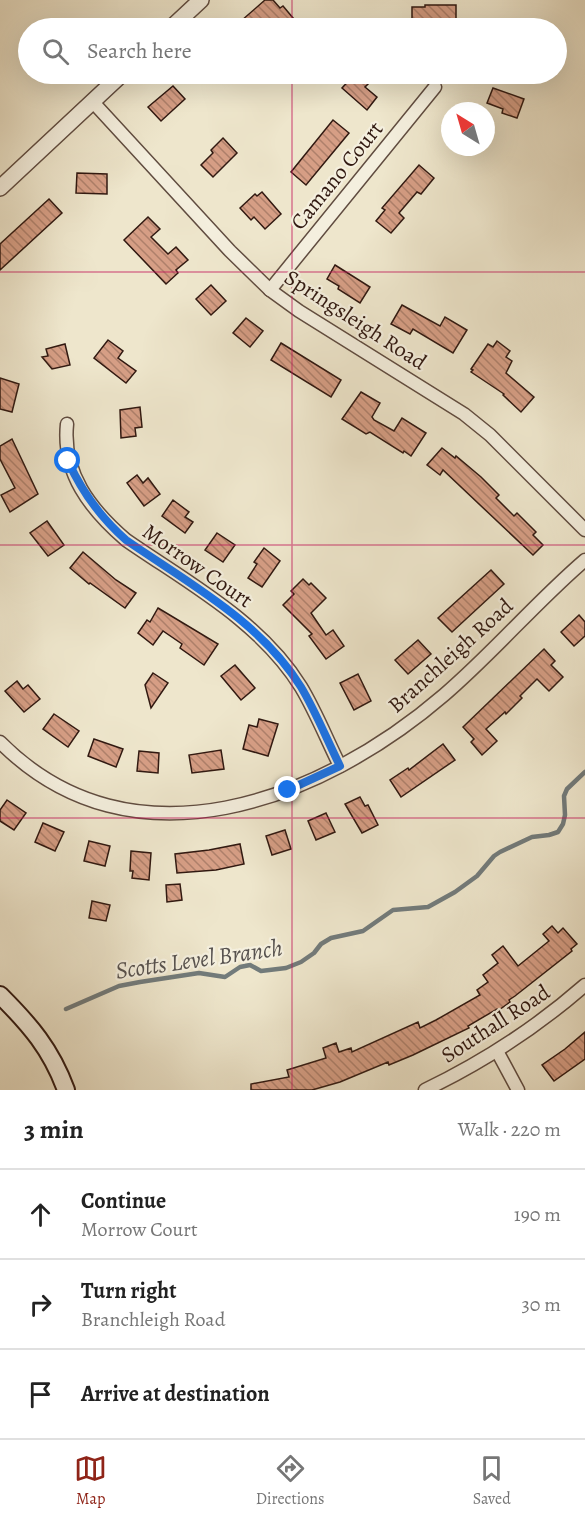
<!DOCTYPE html>
<meta charset="utf-8">
<style>
:root{--surface:#fff;--page:#f2f2f2;--text:#222;--muted:#767676;--line:#e0e0e0;--accent:#8f2418}
body{margin:0;font-family:Alegreya,serif;background:var(--page);color:var(--text)}
.compass{position:absolute;left:441px;top:102px;width:54px;height:54px;border-radius:50%;background:var(--surface);box-shadow:0 6px 24px #0002;rotate:323deg}
.stop{position:absolute;width:18px;height:18px;margin:-14px;border:4px solid #1a73e8;border-radius:50%;background:#fff}
.stop.end{background:#1a73e8;border-color:#fff;box-shadow:0 2px 6px #0008}
.list{margin:0;padding:0;list-style:none}
h2{display:flex;justify-content:space-between;align-items:center;height:78px;margin:0;padding:0 24px;font-size:26px}
h2 small{font-size:20px;font-weight:400;color:var(--muted)}
.list li{display:grid;grid-template-columns:39px 1fr auto;gap:18px;align-items:center;box-sizing:border-box;height:90px;padding:0 24px;border-top:2px solid var(--line)}
.list b{display:block;font-size:22px;white-space:nowrap}
.list p{margin:0;font-size:20px;white-space:nowrap;color:var(--muted)}
.list em{font-size:20px;font-style:normal;color:var(--muted)}
.icon{flex:none;width:33px;height:33px;fill:none;stroke:currentColor;stroke-width:2;stroke-linecap:round;stroke-linejoin:round}
.map{position:relative;flex:none;width:585px;height:1090px;overflow:hidden}
.search{position:absolute;background:var(--surface);box-shadow:0 6px 24px #0002;left:18px;right:18px;top:18px;height:66px;display:flex;align-items:center;gap:15px;box-sizing:border-box;padding:0 21px;border-radius:33px;color:var(--muted);font-size:22px}
.sheet{height:348px;background:var(--surface)}
nav{display:flex;justify-content:space-around;align-items:center;box-sizing:border-box;height:84px;border-top:2px solid var(--line);background:var(--surface);font-size:16px;color:var(--muted)}
nav a{display:grid;justify-items:center;gap:3px}
nav .on{color:var(--accent)}
.map>svg:first-child{display:block}
</style>
<div class="map">
<svg width="585" height="1090" viewBox="0 0 585 1090">
<defs>
<pattern id="building-back-hatch" width="6" height="6" patternUnits="userSpaceOnUse" patternTransform="scale(1.5)"><rect width="6" height="6" fill="#d69e85"/><path d="M-1 5l2 2M0 0l6 6M5-1l2 2" fill="none" stroke="#ae806b"/></pattern>
</defs>
<rect width="100%" height="100%" fill="#eee6cc"/>
<filter id="stains"><feTurbulence type="fractalNoise" baseFrequency=".00333" numOctaves="4"/><feColorMatrix values="0 0 0 0 .2 0 0 0 0 .09 0 0 0 0 .02 0 0 0 .5 -.17"/></filter>
<radialGradient id="worn" r=".72"><stop offset=".6" stop-color="#630" stop-opacity="0"/><stop offset="1" stop-color="#630" stop-opacity=".3"/></radialGradient>
<g fill="none" stroke-linecap="round" stroke-linejoin="round">
<path stroke="#727b7b" stroke-width="4.5" d="M66 1009 119 986 140 982 199 973 225 977 240 967 250 965 261 971 286 968 301 962 314 953 321 944 331 938 363 931 393 910 428 907 455 892 477 876 494 856 500 852 532 837 549 835 558 832 563 824 565 815 564 796 567 789 585 772"/>
</g>
<g fill="url(#building-back-hatch)" stroke="#311911" stroke-width="1.5">
<path d="M265 0H273L280 8 283 6 293 18 280 28H233Z"/>
<path d="M425 5H456V25L425 26V23H412V7H425Z"/>
<path d="M355 74 368 84 365 87 377 97 367 110 342 88Z"/>
<path d="M173 86 185 99 161 121 148 107Z"/>
<path d="M493 88 524 99 517 118 502 113 503 109 487 103Z"/>
<path d="M333 120 349 133 306 185 291 172Z"/>
<path d="M223 138 237 153 213 177 201 165 213 153 211 150Z"/>
<path d="M419 165 434 178 421 194 417 192 399 213 404 218 391 233 376 221 385 210 382 208Z"/>
<path d="M77 173 107 174V194L76 193Z"/>
<path d="M262 192 281 214 265 229 254 217 251 220 240 208 255 194 257 196Z"/>
<path d="M49 199 62 213 0 270V244Z"/>
<path d="M148 217 160 229 151 237 168 254 176 247 188 260 176 270 178 273 166 284 124 240Z"/>
<path d="M335 265 370 287 360 303 338 289 339 286 327 279Z"/>
<path d="M211 285 226 301 211 315 196 299Z"/>
<path d="M402 305 440 326 445 317 467 330 453 353 413 329 410 334 391 324Z"/>
<path d="M246 318 263 331 250 347 233 333Z"/>
<path d="M108 340 123 351 118 358 136 371 126 383 94 358Z"/>
<path d="M497 341 510 351 506 357 512 361 506 373 534 397 521 412 503 395 504 394 471 372 473 370 471 369 488 344 493 347Z"/>
<path d="M281 343 341 380 331 397 271 360Z"/>
<path d="M65 344 70 365 52 369 42 357 48 356 46 349Z"/>
<path d="M0 378 19 384 12 412 0 409Z"/>
<path d="M361 392 380 403 372 417 374 420 394 431 402 418 426 433 411 456 404 451 403 453 370 432 366 434 342 419Z"/>
<path d="M140 407 142 427 135 428 136 436 121 438 120 410Z"/>
<path d="M12 439 38 494 10 512 1 495 15 488 0 459V446Z"/>
<path d="M442 448 455 458 456 456 481 477 499 495 496 498 514 516 517 513 536 532 533 535 543 545 533 555 443 470 440 475 427 465Z"/>
<path d="M137 475 143 483 148 478 160 494 144 506 127 483Z"/>
<path d="M173 500 189 512 185 517 193 522 185 533 162 516Z"/>
<path d="M47 521 64 545 48 556 30 533Z"/>
<path d="M217 533 235 545 223 562 205 550Z"/>
<path d="M264 548 280 561 262 587 248 578 257 564 254 562Z"/>
<path d="M83 552 116 580 136 593 125 608 90 583 89 584 70 568Z"/>
<path d="M491 570 504 584 452 632 438 618Z"/>
<path d="M303 579 309 585 311 583 326 598 311 613 326 635 333 630 344 646 326 659 309 636 312 634 283 605 294 594 291 591Z"/>
<path d="M158 608 218 644 204 665 180 648 182 644 163 631 153 645 138 633 147 620 150 622Z"/>
<path d="M579 615 585 622V636L574 646 561 632Z"/>
<path d="M418 640 431 654 408 674 395 660Z"/>
<path d="M544 649 555 661 551 665 563 677 549 691 537 679 520 696 522 698 506 714 505 712 486 729 497 741 482 755 471 742 474 739 463 727Z"/>
<path d="M235 665 255 688 241 700 221 676Z"/>
<path d="M153 673 168 683 151 708 145 685Z"/>
<path d="M358 674 371 701 354 710 340 683Z"/>
<path d="M17 681 23 689 28 685 40 699 24 712 5 691Z"/>
<path d="M54 714 79 731 68 747 43 729Z"/>
<path d="M259 719 278 724 268 756 243 749 249 725 257 727Z"/>
<path d="M94 739 123 749 116 767 88 756Z"/>
<path d="M443 744 455 760 401 797 390 780 408 768 409 770Z"/>
<path d="M221 750 224 769 192 773 189 755Z"/>
<path d="M139 751 159 753 158 773 137 771Z"/>
<path d="M360 797 365 806 368 805 378 825 362 833 345 804Z"/>
<path d="M7 800 26 813 14 830 0 821V810Z"/>
<path d="M326 813 335 832 316 840 308 821Z"/>
<path d="M43 823 64 832 55 851 35 842Z"/>
<path d="M285 830 291 849 272 855 266 836Z"/>
<path d="M89 841 110 846 105 866 84 861Z"/>
<path d="M240 844 244 864 216 870 177 873 175 854 209 850Z"/>
<path d="M131 851 151 853 149 880 132 878 133 871H130Z"/>
<path d="M180 884 182 900 167 902 166 885Z"/>
<path d="M92 901 110 905 106 921 89 918Z"/>
<path d="M552 926 558 933 563 928 577 944 571 949 572 951 515 996 509 1000 510 1002 499 1010 497 1009 468 1026 469 1028 413 1055 389 1065 388 1062 340 1082 312 1090H251V1084L289 1077 287 1070 326 1058 323 1048 336 1043 339 1052 351 1048 352 1052 418 1022 420 1028 436 1020 480 995 477 990 488 982 483 975 498 963 492 955 503 946 518 966 549 941 543 934Z"/>
<path d="M585 1032V1059L554 1081 542 1065 565 1049Z"/>
</g>
<g fill="none" stroke-linecap="round" stroke-linejoin="round">
<defs>
<g id="minor">
<path d="M92 101 230 251 270 290 299 311 464 414 490 435 585 530"/>
<path d="M270 290 435 87"/>
<path d="M67 424C62 473 90 509 126 540 188 583 260 621 301 687 316 712 327 740 340 766"/>
<path d="M0 742C132 875 322 800 444 695 494 652 536 602 585 560"/>
<path d="M497 1051 518 1090"/>
<path d="M425 1090C483 1062 536 1028 585 985"/>
</g>
<g id="tertiary">
<path d="M171 28 201 0"/>
<path d="M0 188 122 74"/>
</g>
<path id="secondary" d="M0 995C30 1025 51 1049 66 1090"/>
</defs>
<use href="#minor" stroke="#604c40" stroke-width="15"/>
<use href="#tertiary" stroke="#604c40" stroke-width="18"/>
<use href="#secondary" stroke="#311911" stroke-width="20"/>
<use href="#minor" stroke="#f4efde" stroke-width="12"/>
<use href="#tertiary" stroke="#f4efde" stroke-width="15"/>
<use href="#secondary" stroke="#f4efde" stroke-width="16"/>
</g>
<g fill="none" stroke-linecap="round" stroke-linejoin="round">
<path stroke="#1a73e8" stroke-width="8" d="M68 461C82 492 100 517 126 540 188 583 260 621 301 687 316 712 327 740 340 766L288 790"/>
</g>
<path fill="none" stroke="#c2185b" stroke-width="1.5" stroke-opacity="0.55" d="M292 0V28M292 74V1090M0 272H585M0 545H585M0 818H585"/>
<g text-anchor="middle" stroke-width="4.5" stroke-linejoin="round" paint-order="stroke">
<g font-size="22" fill="#311911" stroke="#f4efde">
<text transform="translate(336 175) rotate(-51)" y="8">Camano Court</text>
<text transform="translate(356 319) rotate(33)" y="8">Springsleigh Road</text>
<text transform="translate(198 565) rotate(35)" y="8">Morrow Court</text>
<text transform="translate(450 655) rotate(-42)" y="8">Branchleigh Road</text>
<text transform="translate(495 1023) rotate(-33)" y="8">Southall Road</text>
</g>
<g font-size="24" font-style="italic" fill="#57524f" stroke="#f4efde">
<text transform="translate(199 959) rotate(-8)" y="8">Scotts Level Branch</text>
</g>
</g>
<rect width="100%" height="100%" filter="url(#stains)"/>
<rect width="100%" height="100%" fill="url(#worn)"/>
</svg>
<svg class="compass" viewBox="-18 -18 36 36"><path d="M0-13l5 13h-10z" fill="#e53935"/><path d="M0 13l5-13h-10z" fill="#767676"/></svg>
<div class="stop" style="left:68px;top:461px"></div>
<div class="stop end" style="left:288px;top:790px"></div>
<div class="search"><svg class="icon" aria-label="search" viewBox="0 0 24 24"><circle cx="10" cy="10" r="6"/><path d="M15 15l6 6"/></svg>Search here</div>
</div>
<section class="sheet">
<h2>3 min<small>Walk · 220 m</small></h2>
<ul class="list">
<li><svg class="icon" aria-label="ahead" viewBox="0 0 24 24"><path d="M12 20V5M6 11l6-6 6 6"/></svg><div><b>Continue</b><p>Morrow Court</p></div><em>190 m</em></li>
<li><svg class="icon" aria-label="right" viewBox="0 0 24 24"><path d="M7 20v-9h11M14 6l5 5-5 5"/></svg><div><b>Turn right</b><p>Branchleigh Road</p></div><em>30 m</em></li>
<li><svg class="icon" aria-label="arrive" viewBox="0 0 24 24"><path d="M6 21V4h12l-3 4 3 4H6"/></svg><div><b>Arrive at destination</b></div></li>
</ul>
</section>
<nav>
<a class="on"><svg class="icon" aria-label="map" viewBox="0 0 24 24"><path d="M3 6l6-2 6 2 6-2v14l-6 2-6-2-6 2zM9 4v14M15 6v14"/></svg>Map</a>
<a><svg class="icon" aria-label="directions" viewBox="0 0 24 24"><path d="M12 3l9 9-9 9-9-9zM9 14v-3h6M13 9l2 2-2 2"/></svg>Directions</a>
<a><svg class="icon" aria-label="saved" viewBox="0 0 24 24"><path d="M7 4h10v16l-5-4-5 4z"/></svg>Saved</a>
</nav>
